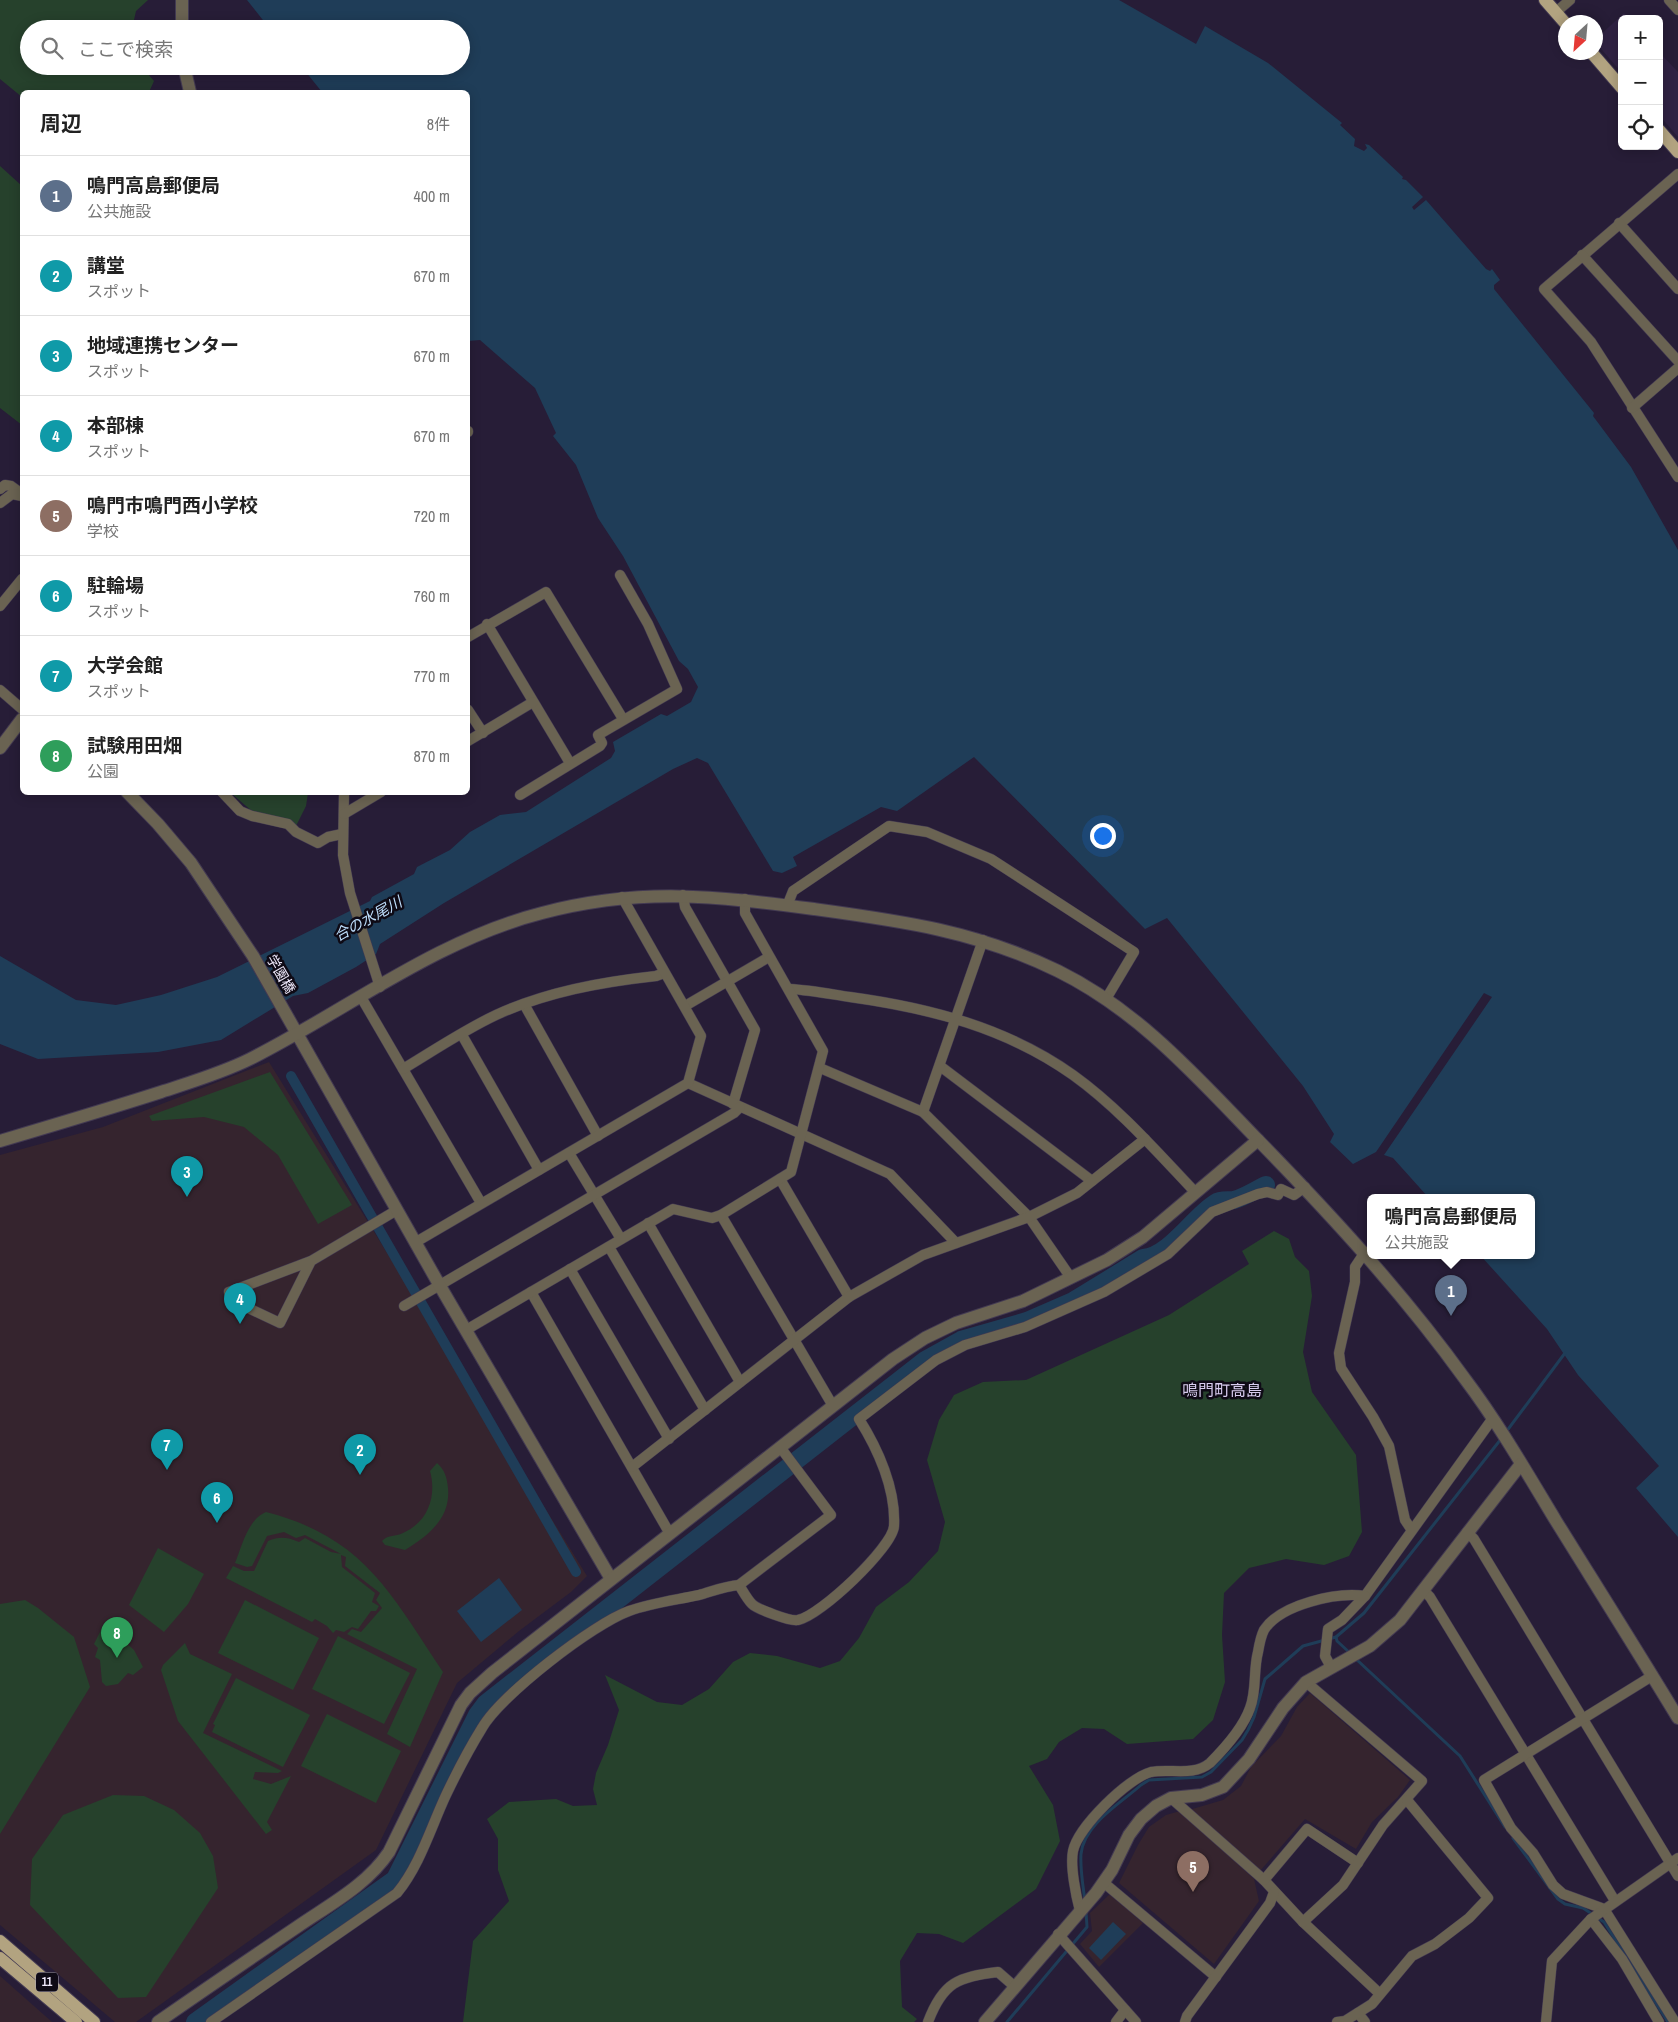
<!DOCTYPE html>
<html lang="ja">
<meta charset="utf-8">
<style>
:root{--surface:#fff;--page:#f2f2f2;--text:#222;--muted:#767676;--line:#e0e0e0;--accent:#2563eb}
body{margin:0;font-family:"Archivo Narrow","Noto Sans JP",sans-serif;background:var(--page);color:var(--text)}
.controls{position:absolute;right:15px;top:15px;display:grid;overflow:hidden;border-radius:8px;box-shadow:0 2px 12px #0003}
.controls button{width:45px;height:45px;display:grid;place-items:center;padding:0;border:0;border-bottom:1px solid var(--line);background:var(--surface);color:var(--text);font:25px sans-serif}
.compass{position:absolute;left:1558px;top:15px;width:45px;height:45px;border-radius:50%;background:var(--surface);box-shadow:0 2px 12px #0003;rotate:206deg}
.you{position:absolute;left:1102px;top:835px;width:18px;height:18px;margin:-12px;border:4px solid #fff;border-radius:50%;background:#1a73e8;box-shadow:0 0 0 8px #1a73e833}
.badge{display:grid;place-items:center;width:32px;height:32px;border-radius:50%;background:var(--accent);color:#fff;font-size:16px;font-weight:700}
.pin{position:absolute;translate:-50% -41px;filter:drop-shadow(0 1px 2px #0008)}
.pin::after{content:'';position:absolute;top:26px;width:18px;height:15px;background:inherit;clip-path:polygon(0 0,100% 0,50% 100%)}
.popup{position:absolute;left:1367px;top:1194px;width:168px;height:65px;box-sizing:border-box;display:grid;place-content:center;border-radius:8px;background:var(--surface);filter:drop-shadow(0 1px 4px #0005);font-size:16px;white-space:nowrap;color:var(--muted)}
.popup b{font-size:19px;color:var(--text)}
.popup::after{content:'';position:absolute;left:50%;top:100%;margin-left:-10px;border:10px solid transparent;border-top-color:var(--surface)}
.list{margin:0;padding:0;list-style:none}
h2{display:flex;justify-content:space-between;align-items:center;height:65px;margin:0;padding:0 20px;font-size:21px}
h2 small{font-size:16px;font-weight:400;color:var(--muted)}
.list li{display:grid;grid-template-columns:32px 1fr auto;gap:15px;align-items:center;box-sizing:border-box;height:80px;padding:0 20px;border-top:1px solid var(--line)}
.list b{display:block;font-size:19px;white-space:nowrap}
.list p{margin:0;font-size:16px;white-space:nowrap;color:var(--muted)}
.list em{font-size:16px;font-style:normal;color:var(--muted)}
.icon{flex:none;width:28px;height:28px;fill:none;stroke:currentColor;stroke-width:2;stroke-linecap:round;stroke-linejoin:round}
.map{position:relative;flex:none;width:1678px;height:2022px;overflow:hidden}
.search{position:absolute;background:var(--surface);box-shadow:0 2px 12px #0003;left:20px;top:20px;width:450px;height:55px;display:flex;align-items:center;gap:12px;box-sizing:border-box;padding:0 18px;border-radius:28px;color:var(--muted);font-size:19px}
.panel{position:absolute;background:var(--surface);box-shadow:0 2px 12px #0003;left:20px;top:90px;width:450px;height:705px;border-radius:8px}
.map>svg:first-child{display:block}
</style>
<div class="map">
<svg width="1678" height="2022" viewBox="0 0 1678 2022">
<rect width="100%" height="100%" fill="#271d37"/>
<g fill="#302243">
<path d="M1624 13 1629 19H1622V73L1596 43V39Z"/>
<path d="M1659 52 1678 72V137L1659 115Z"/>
</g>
<g fill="#35242e">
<path d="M269 1062 587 1576 571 1592 519 1631 457 1683 376 1850 136 2022H115L0 1925V1155L103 1127Z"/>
<path d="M1310 1693 1410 1780 1398 1797 1372 1822 1356 1849 1305 1819 1260 1871 1189 1810 1223 1800 1241 1786 1251 1767 1281 1736 1297 1707Z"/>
<path d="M1180 1811 1254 1879 1259 1901 1214 1964 1119 1883 1138 1845 1149 1827 1166 1815Z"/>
<path d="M1110 1894 1143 1923 1099 1967 1080 1944 1092 1931 1090 1913Z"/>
<path d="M0 1976 52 2022H0Z"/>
</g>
<g fill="#26412c">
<path d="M0 0H148L136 11 132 29H29V66H141L154 81 149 92H22V97L0 79Z"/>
<path d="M0 166 22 186V425L0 408Z"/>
<path d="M231 793H308L306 806 296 826 253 812Z"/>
<path d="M270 1072 352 1205 318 1224 278 1155 244 1127 204 1117 152 1121 149 1116Z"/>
<path d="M1274 1231 1289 1239 1295 1257 1309 1271 1312 1296 1303 1352 1312 1392 1356 1455 1362 1532 1349 1556 1324 1565 1286 1559 1249 1568 1224 1593 1222 1635 1225 1682 1213 1720 1193 1739 1127 1744 1104 1729 1082 1728 1059 1742 1047 1759 1029 1766 1053 1805 1060 1841 1036 1889 963 1943 939 1934 917 1933 900 1961 902 2007 917 2019 914 2022H463L473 1941 509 1901 498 1870V1839L487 1819 509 1802 556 1799 573 1806 597 1805 593 1789 596 1773 608 1745 619 1710 605 1675 657 1702 682 1705 709 1689 733 1662 750 1653 777 1656 820 1668 840 1661 859 1638 876 1607 909 1582 938 1551 945 1522 927 1460 939 1420 954 1395 983 1382 1026 1380 1169 1315 1249 1264 1242 1251Z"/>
<path d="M437 1463C445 1470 447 1478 448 1488 451 1518 428 1536 405 1550L385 1545 382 1541C389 1534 395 1537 403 1533 428 1522 437 1496 430 1471Z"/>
<path d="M266 1512C364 1537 391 1594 443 1672L410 1747 387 1734 417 1669 347 1634 352 1629 361 1632 382 1608 376 1600 380 1593 345 1566 346 1557 341 1555 342 1567 375 1593 372 1602 379 1606 376 1611H371L358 1629 352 1627 344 1632 336 1630 333 1633 327 1626 315 1619 312 1622 226 1578 233 1566 244 1571H254L268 1541C280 1536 287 1537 299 1542L305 1538 331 1552 341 1554 305 1535 296 1538 284 1532 267 1536 252 1566 247 1567 235 1563C242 1546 248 1519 266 1512Z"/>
<path d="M158 1548 204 1574 188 1604 164 1632 129 1605Z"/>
<path d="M25 1600 38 1608 74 1637 90 1687 0 1834V1604Z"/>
<path d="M245 1600 319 1638 293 1690 218 1653Z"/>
<path d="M101 1630 124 1641 134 1650 143 1667 133 1675 128 1673 118 1684 106 1686 102 1682 100 1660 95 1657 98 1648 94 1644Z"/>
<path d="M338 1636 410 1673 384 1724 312 1689Z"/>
<path d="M185 1643 190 1654 232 1674 203 1733 282 1771 278 1773 255 1772 253 1779 271 1784 291 1776 267 1822 272 1830 266 1834 178 1721 161 1670 163 1665Z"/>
<path d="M236 1678 310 1715 283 1767 212 1732 215 1725 213 1724Z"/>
<path d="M327 1714 401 1751 376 1803 301 1766Z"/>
<path d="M113 1795 144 1796 174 1810 200 1833 213 1856 218 1888 146 1997 118 1998 30 1905 32 1859 63 1815Z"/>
</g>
<g fill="#1f3d58">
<path d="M247 0H1119L1196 44 1205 26 1268 63 1342 123 1340 125 1355 139 1354 146 1364 151 1367 148 1365 144 1369 145 1403 177 1402 179 1406 180 1423 197 1412 207 1414 210 1426 200 1486 269 1490 271 1492 269 1500 280 1494 285V289L1594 413 1593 416 1631 467 1678 550V1537L1636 1488 1659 1466 1578 1375 1547 1329 1480 1255H1531V1197H1428L1393 1158 1384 1155 1492 997 1484 993 1376 1152 1353 1164 1330 1142 1334 1134 1303 1086 1167 918 1145 929 974 757 897 811 881 807 793 857 797 866 782 873 773 871 708 763 697 758 673 769 444 903 380 944 376 954 356 967 308 993 293 996 221 1040 158 1052 38 1059 0 1044V956L76 1000 116 1005 161 995 217 977 370 901 372 897 414 874 417 867 450 850 470 832 500 815 526 812 611 758 615 751 613 742 661 714 667 716 691 702 698 687 688 669 679 661 623 556 598 518 576 465 553 436 556 433 535 388 480 340 468 341V92H322L301 66H461V29H270Z"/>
<path d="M499 1578 522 1610 481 1642 457 1611Z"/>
<path d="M1113 1922 1126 1934 1101 1960 1089 1948Z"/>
</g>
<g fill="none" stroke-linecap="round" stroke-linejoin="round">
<g stroke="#1f3d58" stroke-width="3">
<path d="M1506 1432 1565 1353"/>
<path d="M1336 1637 1337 1641 1350 1653"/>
<path d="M1356 1659 1460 1756 1505 1827"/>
<path d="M1513 1838 1558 1899 1565 1904 1583 1908 1604 1922 1668 2022"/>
<path d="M1085 1901C1083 1886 1080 1869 1081 1854 1084 1824 1121 1803 1141 1785L1149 1780 1202 1777 1211 1772 1242 1740 1248 1730 1254 1717 1265 1679 1303 1646 1336 1637 1364 1613 1501 1439"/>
<path d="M1007 2022 1087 1927 1086 1912"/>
</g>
<path stroke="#1f3d58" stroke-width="10" d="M291 1076 576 1572"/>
<path stroke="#1f3d58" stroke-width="18" d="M195 2022 395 1879 477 1715 486 1703 925 1360 961 1340 1027 1321 1073 1301 1143 1258C1169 1256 1193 1217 1215 1203 1221 1199 1228 1201 1234 1200 1245 1197 1255 1190 1266 1185"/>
<defs>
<g id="minor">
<path d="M1669 0 1678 10"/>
<path d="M1556 12 1570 0"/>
<path d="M1678 174 1544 289 1591 342 1678 477"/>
<path d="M1619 223 1678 289"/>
<path d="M1582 255 1678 361"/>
<path d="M1632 408 1678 368"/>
<path d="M468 431V432"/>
<path d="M0 489 5 485 11 486 22 494"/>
<path d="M0 503 12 494 22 496"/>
<path d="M0 606 22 579"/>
<path d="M487 624 570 763"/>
<path d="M468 637 546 592 623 719"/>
<path d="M0 690 22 709"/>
<path d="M468 710 483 733"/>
<path d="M468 741 533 702"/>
<path d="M222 792 240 811 252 816 288 824 296 832 318 843 328 837 342 834"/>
<path d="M344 792 343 855 350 893 380 987"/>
<path d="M520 795 600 746 602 743 598 735 677 689 648 624 620 575"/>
<path d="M344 814 381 792"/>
<path d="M683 895 685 907 755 1030 733 1104"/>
<path d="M787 906 793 891 889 826 927 832 991 859 1134 952 1106 999"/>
<path d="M790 989C810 990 830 994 850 997 930 1008 1007 1028 1073 1075 1119 1108 1157 1152 1196 1193"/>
<path d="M361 997 481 1203"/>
<path d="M524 1004 598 1136"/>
<path d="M685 1006 769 957"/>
<path d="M462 1035 539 1170"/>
<path d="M940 1066 1092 1181"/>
<path d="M820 1068 923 1112 1029 1217 1071 1278"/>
<path d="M403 1069C433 1051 464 1030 496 1015 546 992 601 982 656 976L664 973"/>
<path d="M688 1083 890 1174 956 1243"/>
<path d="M923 1112 983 940"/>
<path d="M569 1153 621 1239"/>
<path d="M780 1179 849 1297"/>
<path d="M721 1215 833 1406"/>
<path d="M648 1223 740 1382"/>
<path d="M416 1242 688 1083 701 1036 622 897"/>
<path d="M609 1247 705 1410"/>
<path d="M1365 1252 1355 1267V1282L1339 1353 1341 1368 1373 1417 1389 1446 1405 1520 1411 1529"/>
<path d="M311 1261 280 1323 231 1300 229 1292 311 1261 397 1210"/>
<path d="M570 1269 669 1439"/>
<path d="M531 1292 670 1534"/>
<path d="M404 1306 734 1113 740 1107"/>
<path d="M466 1330 673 1209 712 1218 721 1215 791 1172 823 1051 745 913V899"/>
<path d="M632 1467 849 1297 923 1255 1029 1217 1077 1193 1145 1139"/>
<path d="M1467 1532 1474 1539 1678 1876"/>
<path d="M739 1585C743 1591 747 1599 752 1604 757 1609 791 1622 798 1620 820 1616 893 1547 894 1526 896 1489 878 1449 859 1419L936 1360 965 1345 1025 1327 1104 1292 1168 1254 1212 1212 1258 1194 1267 1192 1278 1195 1281 1189 1294 1195 1305 1187"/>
<path d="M1423 1590 1430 1597 1615 1901"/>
<path d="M1331 1667 1325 1656 1328 1629 1342 1620 1365 1596 1493 1418"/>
<path d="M1652 1676 1484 1780 1511 1828 1533 1853 1553 1885 1563 1894 1604 1909 1675 2022"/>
<path d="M1171 1798 1264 1880 1303 1922 1379 1993"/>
<path d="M1264 1880 1307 1829 1358 1863"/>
<path d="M1103 1882 1216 1977"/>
<path d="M1080 1911C1076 1896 1070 1866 1073 1851 1078 1827 1128 1778 1151 1772 1170 1768 1193 1777 1210 1763 1225 1748 1243 1728 1250 1708 1257 1690 1253 1671 1258 1652 1259 1646 1261 1636 1264 1630 1281 1604 1337 1592 1365 1596"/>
<path d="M1591 1919 1622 1959 1659 2022"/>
<path d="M1303 1922 1343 1885 1383 1825 1422 1781 1306 1682"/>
<path d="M1058 1934 1136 2022"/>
<path d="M1358 2013 1365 2022"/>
<path d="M211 2022 397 1893C420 1865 431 1827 446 1795 457 1772 469 1749 482 1728 501 1695 593 1624 629 1611 651 1603 676 1600 699 1595 713 1591 725 1586 739 1585L831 1515 780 1447"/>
<path d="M928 2022C943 1982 958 1977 998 1972L1014 1986"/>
<path d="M1116 2022 1125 2010"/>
<path d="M1185 2022 1187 2016 1270 1903 1274 1892"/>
<path d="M1337 2022 1345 2021 1372 2004 1412 1956 1435 1944 1469 1918 1488 1898 1407 1800"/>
<path d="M1546 2022 1552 1961 1591 1919 1678 1858"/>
</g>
<g id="tertiary">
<path d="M182 29V0"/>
<path d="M184 66 190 92"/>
<path d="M0 748 22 719"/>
<path d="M127 792 158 824 191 863 253 956 440 1286 611 1579"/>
<path d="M0 1141C54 1125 108 1109 161 1092 191 1082 222 1073 250 1059 347 1010 436 940 542 913 641 887 715 896 814 909 902 921 976 931 1058 971 1139 1011 1196 1076 1258 1140 1332 1216 1403 1293 1465 1379 1499 1424 1527 1473 1556 1521 1597 1587 1638 1652 1678 1718"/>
<path d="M158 2022C204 1990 251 1958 297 1927 329 1905 367 1885 389 1852L461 1705 470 1693 492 1673 893 1359 925 1338 956 1323 1023 1301 1107 1260 1143 1237 1258 1140"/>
<path d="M985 2022 1096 1893 1112 1870 1129 1835 1141 1819 1156 1806 1171 1798 1202 1795 1223 1787 1249 1759 1283 1708 1306 1682 1370 1646 1400 1620 1521 1464"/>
</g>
<g id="primary">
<path d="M1545 0 1566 24"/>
<path d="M1591 52 1622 88"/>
<path d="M1659 130 1678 152"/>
<path d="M0 1941 94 2022"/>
<path d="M0 1958 76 2022"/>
</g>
</defs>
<use href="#minor" stroke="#433a52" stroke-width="11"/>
<use href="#tertiary" stroke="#433a52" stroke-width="14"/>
<use href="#primary" stroke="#433a52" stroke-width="14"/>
<use href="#minor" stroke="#6a6352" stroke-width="10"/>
<use href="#tertiary" stroke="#6a6352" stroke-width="12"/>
<use href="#primary" stroke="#b2a380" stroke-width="12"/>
</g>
<g text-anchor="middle" stroke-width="5" stroke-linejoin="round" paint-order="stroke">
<rect fill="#0e0a15" stroke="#aca6b6" stroke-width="1" x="36" y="1972.5" width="22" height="19" rx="4"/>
<g font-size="12" font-weight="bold" fill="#efe9fb">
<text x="47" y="1986">11</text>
</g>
<g font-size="14" fill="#efe9fb" stroke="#0e0a15">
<text transform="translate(281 974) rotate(60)" y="5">学園橋</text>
</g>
<g font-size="15" font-style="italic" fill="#bedefc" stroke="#0e0a15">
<text transform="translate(368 919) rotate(-29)" y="5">合の水尾川</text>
</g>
<g font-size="16" fill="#d7cbee" stroke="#0e0a15">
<text x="1222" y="1396">鳴門町高島</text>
</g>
</g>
</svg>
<div class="controls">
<button>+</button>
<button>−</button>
<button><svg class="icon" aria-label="locate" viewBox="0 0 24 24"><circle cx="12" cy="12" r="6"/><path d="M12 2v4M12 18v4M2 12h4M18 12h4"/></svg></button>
</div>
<svg class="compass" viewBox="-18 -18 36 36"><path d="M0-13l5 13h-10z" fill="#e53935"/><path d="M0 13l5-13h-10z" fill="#767676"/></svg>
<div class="you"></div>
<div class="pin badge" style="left:1451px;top:1316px;background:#5c6f8a">1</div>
<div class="popup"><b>鳴門高島郵便局</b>公共施設</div>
<div class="pin badge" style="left:360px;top:1475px;background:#0f9aa8">2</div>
<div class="pin badge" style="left:187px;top:1197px;background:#0f9aa8">3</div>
<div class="pin badge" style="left:240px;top:1324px;background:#0f9aa8">4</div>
<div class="pin badge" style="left:1193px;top:1892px;background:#8d6e63">5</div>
<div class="pin badge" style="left:217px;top:1523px;background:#0f9aa8">6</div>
<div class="pin badge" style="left:167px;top:1470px;background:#0f9aa8">7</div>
<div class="pin badge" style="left:117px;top:1658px;background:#2e9e5b">8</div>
<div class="search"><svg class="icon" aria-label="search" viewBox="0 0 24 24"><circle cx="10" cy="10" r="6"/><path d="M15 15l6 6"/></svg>ここで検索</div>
<section class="panel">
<h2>周辺<small>8件</small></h2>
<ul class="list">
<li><span class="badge" style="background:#5c6f8a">1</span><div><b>鳴門高島郵便局</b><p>公共施設</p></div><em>400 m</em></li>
<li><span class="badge" style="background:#0f9aa8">2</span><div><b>講堂</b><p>スポット</p></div><em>670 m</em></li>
<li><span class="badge" style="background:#0f9aa8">3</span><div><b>地域連携センター</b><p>スポット</p></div><em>670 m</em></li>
<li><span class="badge" style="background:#0f9aa8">4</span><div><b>本部棟</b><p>スポット</p></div><em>670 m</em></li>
<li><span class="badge" style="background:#8d6e63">5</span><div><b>鳴門市鳴門西小学校</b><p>学校</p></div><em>720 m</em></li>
<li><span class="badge" style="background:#0f9aa8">6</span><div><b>駐輪場</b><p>スポット</p></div><em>760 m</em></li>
<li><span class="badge" style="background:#0f9aa8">7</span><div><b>大学会館</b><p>スポット</p></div><em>770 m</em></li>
<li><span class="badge" style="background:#2e9e5b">8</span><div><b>試験用田畑</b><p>公園</p></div><em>870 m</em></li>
</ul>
</section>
</div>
